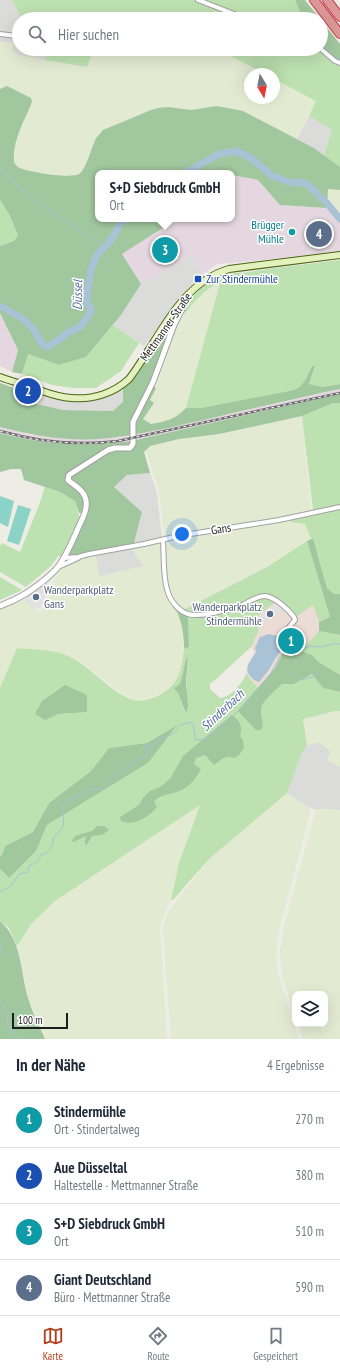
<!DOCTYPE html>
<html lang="de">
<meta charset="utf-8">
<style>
:root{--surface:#fff;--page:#f6f6f7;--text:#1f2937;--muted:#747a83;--line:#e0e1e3;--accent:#b23c19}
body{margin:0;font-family:"PT Sans Narrow",sans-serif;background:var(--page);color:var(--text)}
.controls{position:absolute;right:12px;bottom:12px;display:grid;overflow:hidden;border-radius:8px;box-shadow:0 4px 16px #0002}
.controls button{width:36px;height:36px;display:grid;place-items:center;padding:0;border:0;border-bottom:1px solid var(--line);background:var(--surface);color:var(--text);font:20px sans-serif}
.compass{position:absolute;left:244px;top:68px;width:36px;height:36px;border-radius:50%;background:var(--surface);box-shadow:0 4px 16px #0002;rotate:170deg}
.scale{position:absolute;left:12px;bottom:10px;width:56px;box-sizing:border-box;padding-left:4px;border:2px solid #1d1d1d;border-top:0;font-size:11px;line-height:14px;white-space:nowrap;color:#1d1d1d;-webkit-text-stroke:3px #fff;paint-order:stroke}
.you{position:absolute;left:182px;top:534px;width:14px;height:14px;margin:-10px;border:3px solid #fff;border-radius:50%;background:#1a73e8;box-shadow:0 0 0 6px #1a73e833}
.badge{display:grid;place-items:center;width:26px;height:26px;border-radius:50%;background:var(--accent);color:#fff;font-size:13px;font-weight:700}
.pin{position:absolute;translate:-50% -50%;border:2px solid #fff;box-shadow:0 1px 4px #0006}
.popup{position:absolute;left:95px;top:170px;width:140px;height:52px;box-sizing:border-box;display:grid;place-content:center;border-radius:8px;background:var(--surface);filter:drop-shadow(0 1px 3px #0005);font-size:13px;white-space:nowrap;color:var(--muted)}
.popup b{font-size:15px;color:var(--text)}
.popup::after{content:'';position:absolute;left:50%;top:100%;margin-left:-8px;border:8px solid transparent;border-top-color:var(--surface)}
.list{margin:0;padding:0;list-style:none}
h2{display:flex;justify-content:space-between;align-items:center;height:52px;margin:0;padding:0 16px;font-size:17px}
h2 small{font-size:13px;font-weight:400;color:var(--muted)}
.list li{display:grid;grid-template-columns:26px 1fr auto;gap:12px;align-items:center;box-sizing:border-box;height:56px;padding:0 16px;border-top:1px solid var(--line)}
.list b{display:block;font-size:15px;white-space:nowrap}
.list p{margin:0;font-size:13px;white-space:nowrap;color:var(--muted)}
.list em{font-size:13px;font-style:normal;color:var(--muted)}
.icon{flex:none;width:22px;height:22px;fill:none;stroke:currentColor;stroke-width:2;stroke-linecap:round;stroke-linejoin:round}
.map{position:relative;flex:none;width:340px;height:1039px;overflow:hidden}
.search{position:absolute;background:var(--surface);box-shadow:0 4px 16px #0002;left:12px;right:12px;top:12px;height:44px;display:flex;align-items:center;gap:10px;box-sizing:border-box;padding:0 14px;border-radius:22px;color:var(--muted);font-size:15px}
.sheet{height:276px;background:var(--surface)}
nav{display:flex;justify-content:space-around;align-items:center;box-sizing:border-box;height:56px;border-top:1px solid var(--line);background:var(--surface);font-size:11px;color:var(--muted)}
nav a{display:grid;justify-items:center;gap:2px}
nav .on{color:var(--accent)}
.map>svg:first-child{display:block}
</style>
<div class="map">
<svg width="340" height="1039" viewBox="0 0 340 1039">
<rect width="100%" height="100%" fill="#edece5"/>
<g fill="#dbdbda">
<path d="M0 0H12L22 19H19V49H47L45 60 17 55 14 52 12 48 13 43 0 42Z"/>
<path d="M309 116 332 130 324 155 314 148 297 139Z"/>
<path d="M192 255 203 274 188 288 144 346 113 325 121 315 141 284 150 280Z"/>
<path d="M26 388 89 400 115 393 123 389V402L113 411 63 410 28 402Z"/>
<path d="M150 473 157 493 162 539 134 543 142 512 114 487 127 475Z"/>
<path d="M131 548 144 566 99 576 95 554Z"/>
<path d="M319 742 331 752 327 760 340 767V810L319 809 316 810 310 808 287 793 301 755 307 745Z"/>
</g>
<path fill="#ecdcd6" d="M279 599 297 615 313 605 319 622V631L301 651 290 650 283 652 275 668 258 688 246 674 254 652 251 647 259 631 253 619Z"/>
<g fill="#e5d7e0">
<path d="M232 175 258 180 280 205 327 208 340 216V251L333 254 217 264 203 274 192 255 150 280 141 284 122 254 169 224V219H232Z"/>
<path d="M0 313 18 350 12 372 0 366Z"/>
<path d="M340 389V394L131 441 113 444 78 445 46 443 0 433V427L32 435 61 438 79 439 117 437 159 430Z"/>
</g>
<g fill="#e3ead2">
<path d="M0 42 13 43 12 48 13 52 17 55 86 67 94 49H196L203 51 214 52 229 55 265 74H250V98H274V79L317 101 297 139 243 111 217 106 191 110 168 107 151 110 103 130 99 133 96 138 84 168 79 174 72 176 35 173 18 167 14 162 13 152 16 140 32 102 7 86 0 89Z"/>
<path d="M328 189 340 190V216L327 208Z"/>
<path d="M220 283 186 408 177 417 168 421 151 424 143 419 153 403 150 400 156 388 175 332 184 315 200 295 214 286Z"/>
<path d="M302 416 311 510 285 517 177 535 164 538 159 491 146 451 150 446 179 439 219 434Z"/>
<path d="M291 520 292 522 305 524 311 538 267 567 183 610 175 601 168 585 165 542 179 538Z"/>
<path d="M159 543 162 546 169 600 177 612 184 633 182 666 178 679 170 689 148 699 135 700 123 695 82 663 68 656 58 652 17 648 0 688V609L23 600 40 614 59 568 82 558 95 554 99 576 144 566 131 548Z"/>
<path d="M335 711H340V767L327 760 331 752 319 742 307 745 303 719Z"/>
<path d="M287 793 310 808V813L279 930 276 952 278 975 299 1039H171L163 928 168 912 209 859Z"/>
<path d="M200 804 179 863 171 900 161 922 160 929 167 1039H45L29 1001 17 946 32 923 55 901Z"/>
<path d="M319 809 340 810V1039H303L298 1024H325V994H295V1014L282 976 280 951 284 925 316 810Z"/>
</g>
<g fill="#bde1b0" fill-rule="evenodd">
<path d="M12 0H295L303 19H22Z"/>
<path d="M47 49H94L87 67 45 60Z"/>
<path d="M196 49H315C324 53 330 63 340 65V167L324 155 332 130 309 116 316 101 274 79V74H265L229 55Z"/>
<path d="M0 200 9 214 18 235 14 241 0 246Z"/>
<path d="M340 260V384L323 387 309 384 315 367 312 366C308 376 305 385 294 390L201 408H186L220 283C204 289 194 302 184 315 185 294 221 270 242 273L275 268Z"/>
<path d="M113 325 139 343 121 371 96 388H74L52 385 22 374 28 354 59 365 86 357Z"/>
<path d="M333 403H340V594H334L327 588 313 538H311L305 524 291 522V520L309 515 313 510 302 416Z"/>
<path d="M45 487 60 492 75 501 80 519 62 557 58 556 51 566 26 587 0 572V546L2 543 20 552 39 505Z"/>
<path d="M307 541 330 617 319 622 313 605 297 616C289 608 281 599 270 596 265 594 259 597 255 599 233 605 206 620 183 610L267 567Z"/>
<path d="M0 577 22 590 0 600Z"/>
<path d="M259 598H265L276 602 253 619 259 630 251 647 215 680 210 684V689L220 698C230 698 243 683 246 674L258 688 251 697 256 730H260C265 723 260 716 261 708 263 701 277 689 282 684H294L312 674 323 688 340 692V711H335L303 719 307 745 301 755 287 793 209 859 173 900H171L179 863 200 805 55 901 32 923 17 946 9 928 0 921V869L8 878 36 851 47 825 148 763 175 726 147 743 109 748 91 771 49 803 33 832 5 846 2 855 0 856V688L17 648C32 650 55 649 68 656 91 666 111 694 134 700 143 702 154 698 161 694 180 684 182 667 184 647L186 648 189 646 188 616C213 617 237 610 259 598ZM188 658 185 713 178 693 186 659ZM87 695 86 712 58 714Z"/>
<path d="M319 631 340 635V675L320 663 312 655 301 651Z"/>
</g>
<g fill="#a1c79e">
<path d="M295 0H305L320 19H303Z"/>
<path d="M321 20 340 44V60H338L321 46Z"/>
<path d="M7 86 31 98 32 102C24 122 12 141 14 162 15 164 16 165 18 167 26 172 71 179 79 174 86 170 92 146 96 138L103 130 151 110 158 108 168 107 191 110 217 106 243 111 314 148 340 167V190L328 189 327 208 280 205 258 180 232 175V173H98V219H169V224L122 254 141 284 121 315 86 357 59 365 28 354 22 374 12 372 18 350 0 313V246L14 241 18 235 9 214 0 200V89Z"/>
<path d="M180 307 149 383 156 388 150 400 154 403 143 419 151 424C167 421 174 420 186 408H201L294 390C305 385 307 376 312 366H315L309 384 323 387 340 384V389C297 398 255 408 212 418 181 425 149 433 117 437 78 443 38 437 0 427V383L26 392 28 402 63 410 113 411 123 402V389L131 382Z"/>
<path d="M340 394V403H333L302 416 219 434 179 439 150 446 144 452 150 473 127 475 114 487 142 512 134 543 88 552 78 555H68L82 528 86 512 79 513 75 501 60 492 24 480 21 469H11L0 472V433C46 445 84 447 131 441Z"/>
<path d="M313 538 327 588 334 594H340V635L319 631V622L330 617 307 541Z"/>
<path d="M169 599 180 613 188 616 189 646 186 649 184 647C184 635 182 623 177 612 174 607 170 604 169 599Z"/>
<path d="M290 650 301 651 312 655 320 663 340 675V692L323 688 312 674 294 684H282C277 689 263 701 261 708 260 716 265 723 261 730H256L238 711 275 668 283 652Z"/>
<path d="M188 658 186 683 188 706 186 714 178 693 174 688 179 685 181 681 186 659Z"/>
<path d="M65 685 87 695V712L58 714 45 720 35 714 42 701Z"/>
<path d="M232 715C240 721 243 726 240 736L243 740 244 748 239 755 234 758C226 754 221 760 214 765L205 755 196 758 194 764 201 769C197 777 191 785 182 790 174 794 159 794 154 802L157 807C149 817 133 827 121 821L120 817 139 805 143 798 150 791 160 787 170 779 183 756Z"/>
<path d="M177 725 148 763 47 825 36 851 9 878 0 869V856L2 855 5 846 33 832 49 803 91 771 109 748 147 743Z"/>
<path d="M97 826H104L109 830 102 835 92 836 86 846 85 842 86 836 74 842 72 841 75 836 92 831Z"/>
<path d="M0 921C23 941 20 974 29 1001 33 1014 40 1027 45 1039H0Z"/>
</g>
<g fill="#8cd3c7">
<path d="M0 496 14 501 8 527 0 523Z"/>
<path d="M18 505 31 509 19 545 7 541Z"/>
</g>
<g fill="#e1e1e1">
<path d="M45 582 50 585 40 609 37 607 35 610 24 600Z"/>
<path d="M277 604 284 609 260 626 256 619Z"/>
</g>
<path fill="#aac2d5" d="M269 634 281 637 282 649 275 659 268 671 259 682C255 681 253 679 250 676 243 668 251 660 256 652L255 648 260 637Z"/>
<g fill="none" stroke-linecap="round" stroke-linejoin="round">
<g stroke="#aac2d5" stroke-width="1">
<path d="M321 46 329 51 332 56 340 59"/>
<path d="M0 167C25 199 64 219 98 242L104 248"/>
<path d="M291 651 311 646 321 647 333 644H340"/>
<path d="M300 680 313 677 316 674"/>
<path d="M0 892 11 886 19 874 28 872V869L30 864 32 865 40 859V855C50 854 53 845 54 837 71 822 59 820 64 803L87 791 103 788C111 773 133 764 147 755L148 752 145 746H148L151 749 156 742 174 733 180 725 191 722 193 725 196 740 205 739 237 712 271 673 280 656"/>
<path d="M0 942V946"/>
<path d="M0 946 2 952 0 955"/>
<path d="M0 1003 4 1006 9 1027 18 1039"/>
</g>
<g stroke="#aac2d5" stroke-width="7">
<path d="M185 173 219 154 236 151 251 158 272 176 292 183 298 182 307 184 326 202 340 219"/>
<path d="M0 306 25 320 34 330 42 344 47 347 54 343 69 332 80 327 90 314 91 308 87 303V294L91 269 97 255 112 239 120 224 127 219"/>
</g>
<defs>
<g id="minor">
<path d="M198 0 247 19"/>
<path d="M0 34 16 36 19 35"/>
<path d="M321 49 335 61 340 63"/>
<path d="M163 540C164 555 163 576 167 589 169 599 178 611 188 614 200 618 229 610 242 605 249 602 257 596 265 596 275 597 288 609 294 617L295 620 285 632"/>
<path d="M64 558 78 557 89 554 144 544 178 536 279 520 340 507"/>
<path d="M58 567 78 558"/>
</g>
<path id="tertiary" d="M0 606C19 599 31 591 47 578 51 574 55 571 58 567 67 555 73 540 79 526 83 518 89 506 85 497 82 488 74 486 68 480L69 475 108 450 115 448H130L133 444V422L153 382 174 325 184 305 185 301 183 299"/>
<path id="secondary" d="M0 377C10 381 20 383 30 387 43 391 58 398 72 398 93 400 114 393 129 379 159 340 178 284 229 269L340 255"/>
<g id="motorway">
<path d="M314 0 340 34"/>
<path d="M327 0 340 17"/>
</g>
</defs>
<use href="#minor" stroke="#a1a1a1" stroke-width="6"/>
<use href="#tertiary" stroke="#a1a1a1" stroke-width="7"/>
<use href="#secondary" stroke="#4a6612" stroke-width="8"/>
<use href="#motorway" stroke="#c33a4a" stroke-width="10"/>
<use href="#minor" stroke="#fff" stroke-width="4"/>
<use href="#tertiary" stroke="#fff" stroke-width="5"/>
<use href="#secondary" stroke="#e3f1bf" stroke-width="6"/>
<use href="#motorway" stroke="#db9896" stroke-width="8"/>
<defs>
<path id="rail" d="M0 431C39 442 78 446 118 441L340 393"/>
</defs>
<use href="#rail" stroke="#6b6b6b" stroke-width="2.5"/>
<use href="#rail" stroke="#fff" stroke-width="1" stroke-dasharray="3" stroke-linecap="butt"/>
</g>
<circle fill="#0f9aa8" stroke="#fff" stroke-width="1.5" cx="292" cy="232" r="4"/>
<rect fill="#1a4fb4" stroke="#fff" stroke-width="1.5" x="194" y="275" width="8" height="8" rx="2"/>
<g fill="#5c6f8a" stroke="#fff" stroke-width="1.5">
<circle cx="36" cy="597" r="4"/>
<circle cx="270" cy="614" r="4"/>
</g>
<g text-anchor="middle" stroke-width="3" stroke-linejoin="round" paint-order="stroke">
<g font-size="12" fill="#0d838f" stroke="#fff" text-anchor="end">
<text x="284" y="229">Brügger<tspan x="284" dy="14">Mühle</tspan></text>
</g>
<g font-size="12" fill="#164399" stroke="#fff" text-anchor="start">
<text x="206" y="283">Zur Stindermühle</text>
</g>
<g font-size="12" fill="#1d1d1d" stroke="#fff">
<text transform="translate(166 327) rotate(-55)" y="4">Mettmanner Straße</text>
<text transform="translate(221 529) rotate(-9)" y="4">Gans</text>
</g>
<g font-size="12" fill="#4e5e75" stroke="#fff" text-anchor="start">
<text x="44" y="594">Wanderparkplatz<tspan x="44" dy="14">Gans</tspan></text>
<text x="262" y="611" text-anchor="end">Wanderparkplatz<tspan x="262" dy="14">Stindermühle</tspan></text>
</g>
<g font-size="13" font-style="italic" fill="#566aa1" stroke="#fff">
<text transform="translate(77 295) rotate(-89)" y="5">Düssel</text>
<text transform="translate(222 710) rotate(-43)" y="5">Stinderbach</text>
</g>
</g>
</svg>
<div class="controls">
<button><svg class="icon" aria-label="layers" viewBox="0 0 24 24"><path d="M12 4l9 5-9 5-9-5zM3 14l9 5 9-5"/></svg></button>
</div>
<svg class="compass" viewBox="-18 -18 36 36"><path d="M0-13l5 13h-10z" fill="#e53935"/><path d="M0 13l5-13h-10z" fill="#747a83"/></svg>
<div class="scale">100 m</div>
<div class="you"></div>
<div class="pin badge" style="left:291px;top:641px;background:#0f9aa8">1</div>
<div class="pin badge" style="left:28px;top:391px;background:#1a4fb4">2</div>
<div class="pin badge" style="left:165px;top:250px;background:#0f9aa8">3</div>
<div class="popup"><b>S+D Siebdruck GmbH</b>Ort</div>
<div class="pin badge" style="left:319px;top:234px;background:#5c6f8a">4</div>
<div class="search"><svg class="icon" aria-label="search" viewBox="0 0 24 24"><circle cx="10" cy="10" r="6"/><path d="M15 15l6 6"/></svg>Hier suchen</div>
</div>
<section class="sheet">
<h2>In der Nähe<small>4 Ergebnisse</small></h2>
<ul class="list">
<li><span class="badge" style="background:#0f9aa8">1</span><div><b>Stindermühle</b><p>Ort · Stindertalweg</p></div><em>270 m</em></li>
<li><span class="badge" style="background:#1a4fb4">2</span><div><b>Aue Düsseltal</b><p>Haltestelle · Mettmanner Straße</p></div><em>380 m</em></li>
<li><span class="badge" style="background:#0f9aa8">3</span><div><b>S+D Siebdruck GmbH</b><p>Ort</p></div><em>510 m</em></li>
<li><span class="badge" style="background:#5c6f8a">4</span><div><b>Giant Deutschland</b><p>Büro · Mettmanner Straße</p></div><em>590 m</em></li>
</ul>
</section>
<nav>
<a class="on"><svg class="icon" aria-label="map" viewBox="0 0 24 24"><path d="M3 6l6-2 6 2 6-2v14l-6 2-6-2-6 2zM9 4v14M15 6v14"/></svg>Karte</a>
<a><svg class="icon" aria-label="directions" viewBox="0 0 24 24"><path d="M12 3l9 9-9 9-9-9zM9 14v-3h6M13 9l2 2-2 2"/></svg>Route</a>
<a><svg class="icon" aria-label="saved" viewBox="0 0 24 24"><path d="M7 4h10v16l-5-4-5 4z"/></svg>Gespeichert</a>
</nav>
